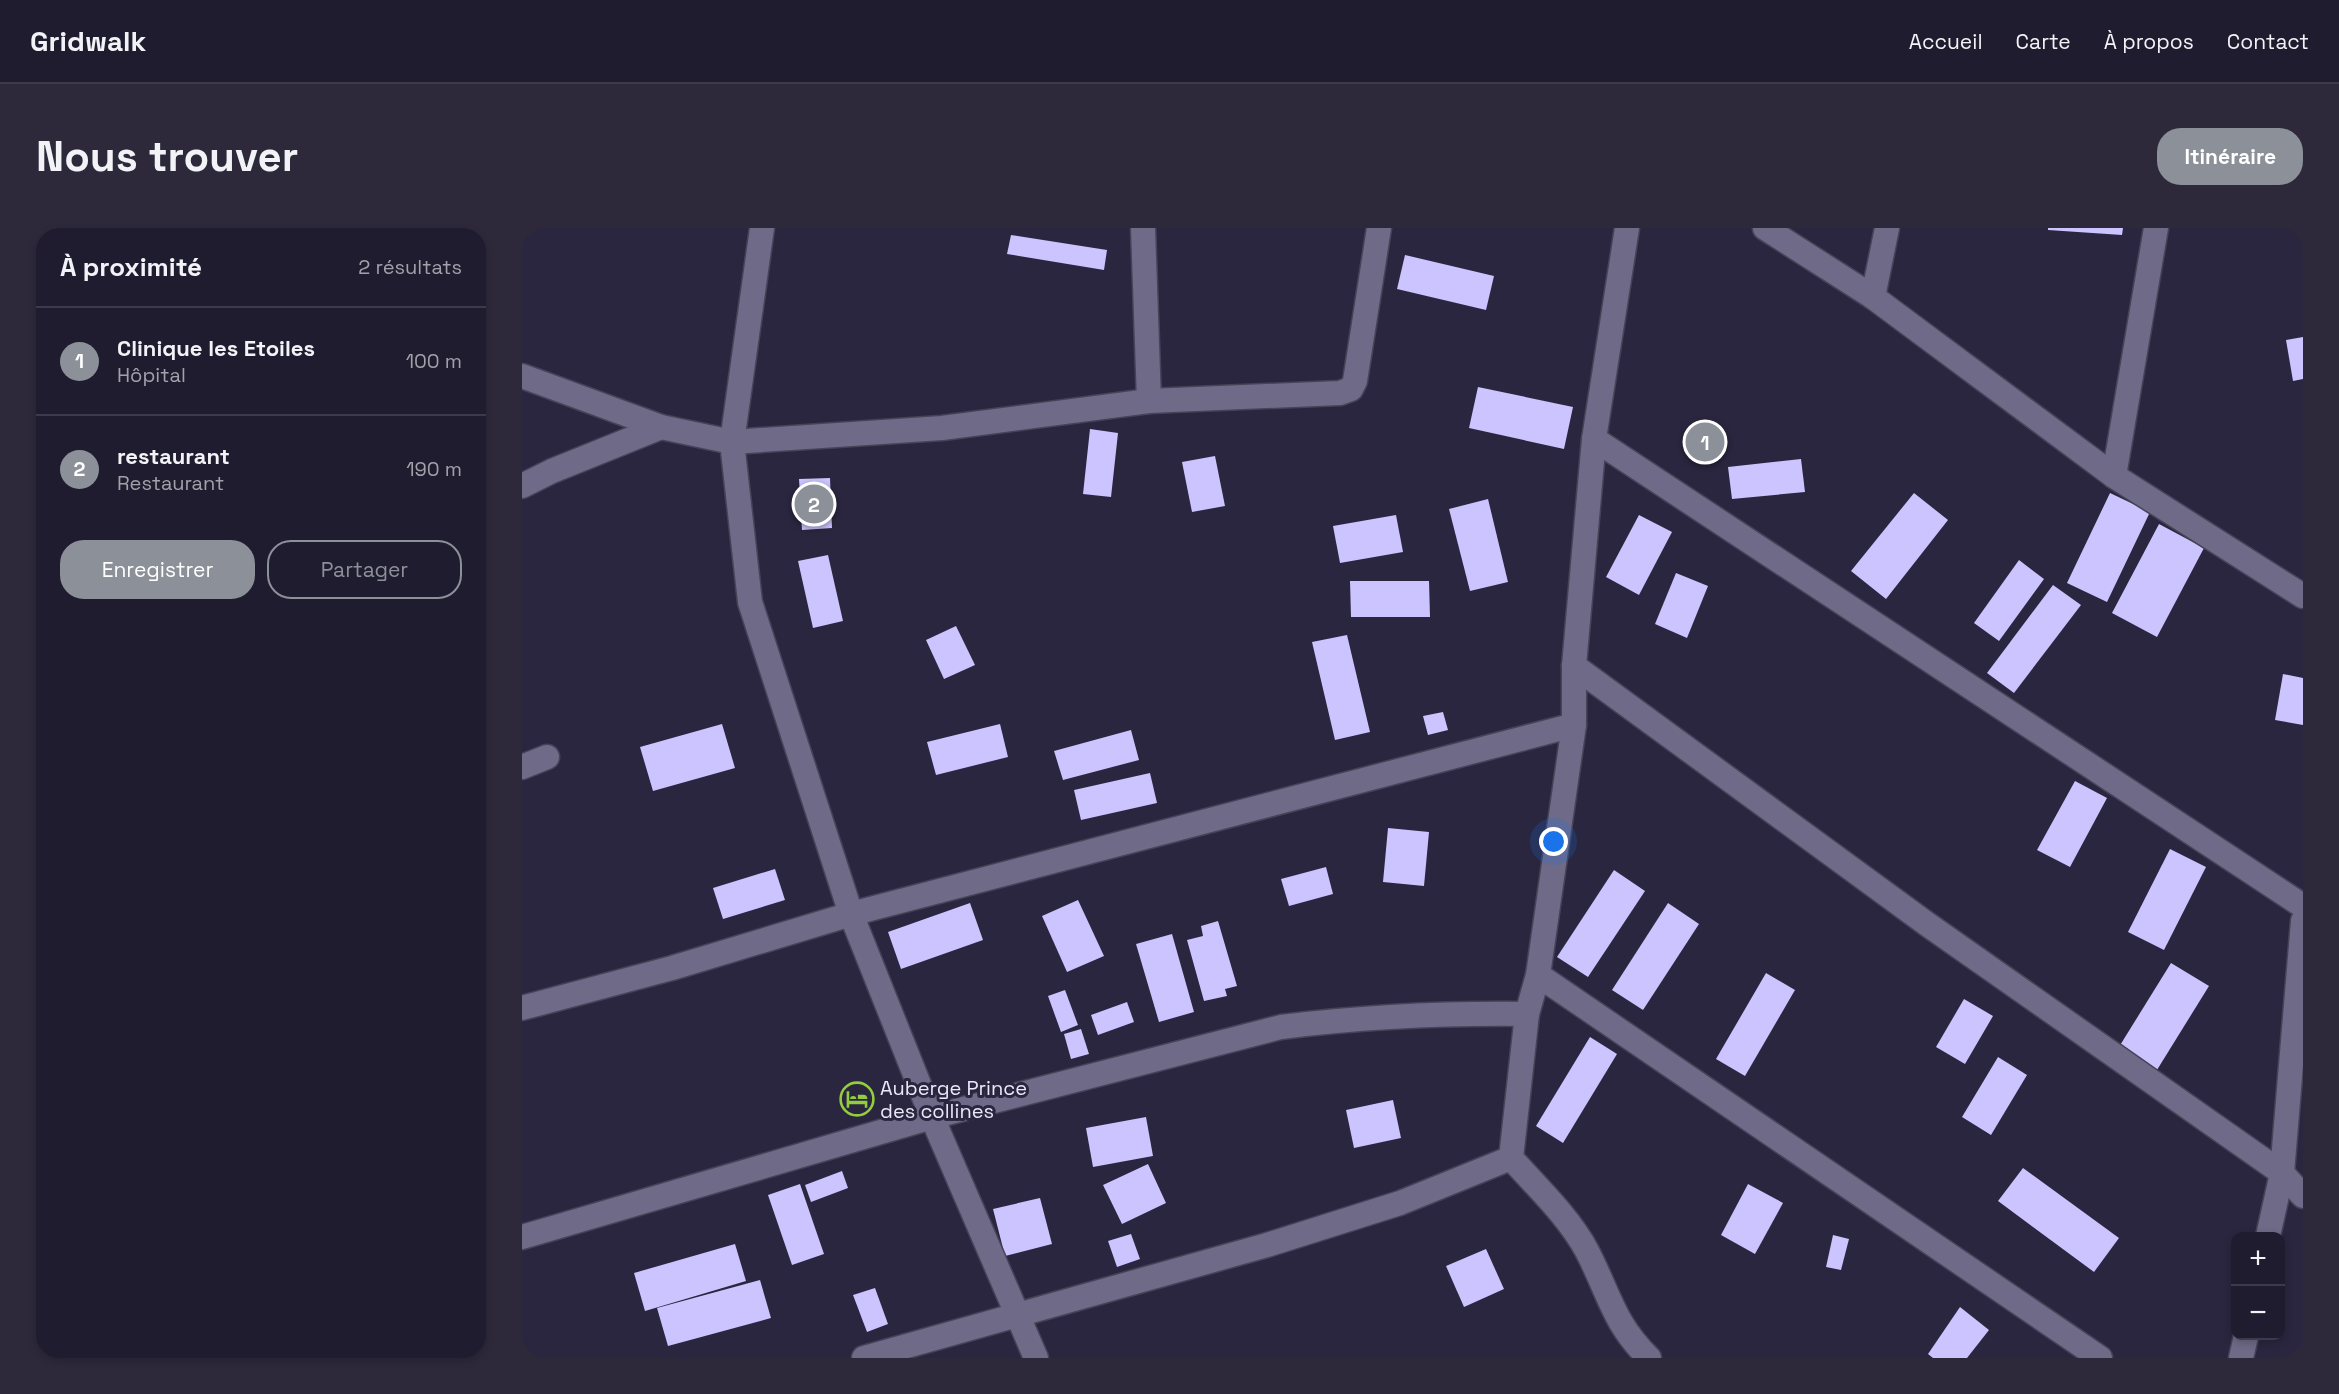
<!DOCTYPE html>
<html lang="fr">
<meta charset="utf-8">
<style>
:root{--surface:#201c2f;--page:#2d293b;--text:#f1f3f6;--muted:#a2a1aa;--line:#3d3a4b;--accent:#8c9099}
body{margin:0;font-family:"Space Grotesk",sans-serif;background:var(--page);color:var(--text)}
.controls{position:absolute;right:18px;bottom:18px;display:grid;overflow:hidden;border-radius:12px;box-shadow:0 3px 9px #0003}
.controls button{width:54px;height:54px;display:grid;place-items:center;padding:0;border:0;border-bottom:2px solid var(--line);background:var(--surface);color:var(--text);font:30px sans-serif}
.you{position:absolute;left:1032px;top:614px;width:21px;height:21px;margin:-15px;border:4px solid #fff;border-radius:50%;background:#1a73e8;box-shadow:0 0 0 9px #1a73e833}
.badge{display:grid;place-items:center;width:39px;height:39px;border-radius:50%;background:var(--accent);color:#fff;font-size:20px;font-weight:700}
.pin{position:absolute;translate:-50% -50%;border:3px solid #fff;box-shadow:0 2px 6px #0006}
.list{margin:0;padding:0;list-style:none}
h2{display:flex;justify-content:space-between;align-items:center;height:78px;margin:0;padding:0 24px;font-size:26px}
h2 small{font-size:20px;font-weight:400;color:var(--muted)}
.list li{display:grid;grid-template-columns:39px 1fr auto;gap:18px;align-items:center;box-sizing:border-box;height:108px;padding:0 24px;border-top:2px solid var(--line)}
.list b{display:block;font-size:22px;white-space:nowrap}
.list p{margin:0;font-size:20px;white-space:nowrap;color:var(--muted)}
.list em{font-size:20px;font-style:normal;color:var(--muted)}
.actions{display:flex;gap:12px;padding:18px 24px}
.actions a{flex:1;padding:14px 0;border:2px solid var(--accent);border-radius:24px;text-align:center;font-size:21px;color:var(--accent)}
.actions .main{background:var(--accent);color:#fff}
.map{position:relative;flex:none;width:1781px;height:1130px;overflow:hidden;border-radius:24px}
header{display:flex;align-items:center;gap:36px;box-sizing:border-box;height:84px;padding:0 30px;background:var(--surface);border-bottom:2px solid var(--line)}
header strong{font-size:28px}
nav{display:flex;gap:33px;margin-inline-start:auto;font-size:21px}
.intro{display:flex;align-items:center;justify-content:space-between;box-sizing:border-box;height:144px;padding:0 36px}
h1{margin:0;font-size:42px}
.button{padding:15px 27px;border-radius:24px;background:var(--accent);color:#fff;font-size:21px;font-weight:700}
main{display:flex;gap:36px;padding:0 36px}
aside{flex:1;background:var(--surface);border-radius:24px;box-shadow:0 3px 9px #0003}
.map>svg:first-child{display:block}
</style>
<header>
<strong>Gridwalk</strong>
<nav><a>Accueil</a><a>Carte</a><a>À propos</a><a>Contact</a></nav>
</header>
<div class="intro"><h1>Nous trouver</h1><a class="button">Itinéraire</a></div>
<main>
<aside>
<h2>À proximité<small>2 résultats</small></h2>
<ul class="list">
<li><span class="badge">1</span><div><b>Clinique les Etoiles</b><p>Hôpital</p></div><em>100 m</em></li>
<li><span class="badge">2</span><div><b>restaurant</b><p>Restaurant</p></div><em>190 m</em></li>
</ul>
<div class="actions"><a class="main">Enregistrer</a><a>Partager</a></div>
</aside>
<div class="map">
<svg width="1781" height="1130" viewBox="0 0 1781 1130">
<rect width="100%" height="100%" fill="#2a263f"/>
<g fill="#ccc4fe">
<path d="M1526 0H1601L1600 7 1526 2Z"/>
<path d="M489 7 585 22 582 42 485 26Z"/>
<path d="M883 27 972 48 964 82 875 61Z"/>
<path d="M1781 109V151L1771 153 1764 112Z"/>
<path d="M956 159 1051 179 1042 221 947 200Z"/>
<path d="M568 201 596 205 589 269 561 266Z"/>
<path d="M693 228 703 278 670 284 660 234Z"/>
<path d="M1279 231 1283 264 1210 271 1206 239Z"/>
<path d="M308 250 310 300 280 302 277 251Z"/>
<path d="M1392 265 1426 292 1364 371 1329 343Z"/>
<path d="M1588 265 1628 284 1585 374 1545 355Z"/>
<path d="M966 271 986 354 948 363 927 281Z"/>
<path d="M874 287 881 324 818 335 811 298Z"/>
<path d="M1117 287 1150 304 1117 367 1084 349Z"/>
<path d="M1637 296 1682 320 1635 409 1590 385Z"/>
<path d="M306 327 321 393 291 400 276 333Z"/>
<path d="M1497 332 1522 351 1477 413 1452 395Z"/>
<path d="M1154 345 1186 358 1165 410 1133 396Z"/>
<path d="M828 353H907L908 389H829Z"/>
<path d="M1531 357 1559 377 1492 465 1465 445Z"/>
<path d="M434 398 453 437 422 451 404 412Z"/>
<path d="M825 407 848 504 813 512 790 414Z"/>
<path d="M1761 446 1781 450V497L1753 492Z"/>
<path d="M921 484 926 502 906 507 901 488Z"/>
<path d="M200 496 213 540 131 563 118 519Z"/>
<path d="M478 496 486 529 414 547 405 514Z"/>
<path d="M609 502 617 532 541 552 532 523Z"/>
<path d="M628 545 635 575 559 592 552 562Z"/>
<path d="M1553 553 1585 570 1548 639 1515 622Z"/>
<path d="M866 600 907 604 902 658 861 654Z"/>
<path d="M1648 621 1684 639 1642 722 1606 704Z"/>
<path d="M804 639 811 666 767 678 759 651Z"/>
<path d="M253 641 263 672 201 691 191 660Z"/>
<path d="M1092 642 1123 663 1066 749 1035 729Z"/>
<path d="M556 672 582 728 545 744 520 688Z"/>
<path d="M448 675 461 712 379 741 366 704Z"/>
<path d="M1146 675 1177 696 1121 782 1090 762Z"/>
<path d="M696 693 715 758 703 761 705 768 682 773 665 712 681 708 679 698Z"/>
<path d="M650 706 672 784 637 794 614 716Z"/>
<path d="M1649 735 1687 758 1630 850 1592 827Z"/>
<path d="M1244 745 1273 762 1223 848 1194 831Z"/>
<path d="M543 762 556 797 539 804 526 768Z"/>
<path d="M1442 771 1471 788 1443 836 1414 819Z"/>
<path d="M605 774 612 794 576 807 569 787Z"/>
<path d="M559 801 567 826 549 831 542 806Z"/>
<path d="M1068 809 1095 826 1041 915 1014 898Z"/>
<path d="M1476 829 1505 847 1469 907 1440 889Z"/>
<path d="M871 872 879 910 832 920 824 882Z"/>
<path d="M624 889 631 928 571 939 564 900Z"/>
<path d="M626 936 644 975 600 996 581 957Z"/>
<path d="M1501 940 1597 1010 1572 1044 1476 973Z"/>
<path d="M320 943 326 960 289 974 283 957Z"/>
<path d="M278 956 302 1026 270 1037 246 967Z"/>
<path d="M1226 956 1261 975 1233 1026 1199 1007Z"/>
<path d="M518 970 530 1016 483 1028 471 981Z"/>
<path d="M609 1006 618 1031 595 1039 586 1013Z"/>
<path d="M1311 1007 1327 1011 1319 1042 1304 1039Z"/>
<path d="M213 1016 224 1053 123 1083 112 1045Z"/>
<path d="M964 1021 982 1061 942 1079 924 1038Z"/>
<path d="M238 1052 249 1090 146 1118 135 1080Z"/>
<path d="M353 1060 366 1096 345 1104 331 1067Z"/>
<path d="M1438 1079 1467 1102 1445 1130H1411L1406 1126Z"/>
</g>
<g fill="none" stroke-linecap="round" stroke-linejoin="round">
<defs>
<g id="minor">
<path d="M240 0 210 214 228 374 329 686 410 889 514 1130"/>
<path d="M621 0 627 173"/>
<path d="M1105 0 1072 211 1052 438V497L1016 747 1005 786 989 930C1014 958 1047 989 1065 1023 1087 1065 1091 1095 1127 1130"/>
<path d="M1243 0 1351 69 1592 248 1781 368"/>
<path d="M1351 69 1365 0"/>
<path d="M0 148 139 199 210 214 420 200 627 173 818 165 829 161 833 153 857 0"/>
<path d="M1072 211 1781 678"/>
<path d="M1592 248 1634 0"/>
<path d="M0 258 30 243 139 199"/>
<path d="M1052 438 1405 696 1760 945 1781 968"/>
<path d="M0 539 25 529"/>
<path d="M1016 747 1578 1130"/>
<path d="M0 780 150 740 329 686 1052 497"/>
<path d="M1746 1008 1760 945 1781 693"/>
<path d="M0 1009 410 889 759 799C841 789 923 785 1005 786"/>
<path d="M342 1130 745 1017 878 975 989 930"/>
<path d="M1719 1130 1724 1108"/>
</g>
</defs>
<use href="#minor" stroke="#464258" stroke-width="27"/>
<use href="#minor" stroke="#6e6a87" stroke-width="24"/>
</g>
<defs>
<symbol id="hotel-ring" viewBox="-11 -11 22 22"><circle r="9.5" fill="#2a263f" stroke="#93cd3e" stroke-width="1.5"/><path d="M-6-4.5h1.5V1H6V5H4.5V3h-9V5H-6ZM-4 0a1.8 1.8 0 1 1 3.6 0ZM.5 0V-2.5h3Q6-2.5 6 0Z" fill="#93cd3e"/></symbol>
</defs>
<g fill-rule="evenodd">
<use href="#hotel-ring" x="316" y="852" width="38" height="38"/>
</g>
<g text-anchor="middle" stroke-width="6" stroke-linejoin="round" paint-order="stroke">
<g font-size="20" fill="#e9e7f8" stroke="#2a263f" text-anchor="start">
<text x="358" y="867">Auberge Prince<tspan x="358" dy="23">des collines</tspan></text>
</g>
</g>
</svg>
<div class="controls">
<button>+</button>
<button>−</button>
</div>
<div class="you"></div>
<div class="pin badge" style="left:1183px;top:214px">1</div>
<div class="pin badge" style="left:292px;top:276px">2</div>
</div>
</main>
